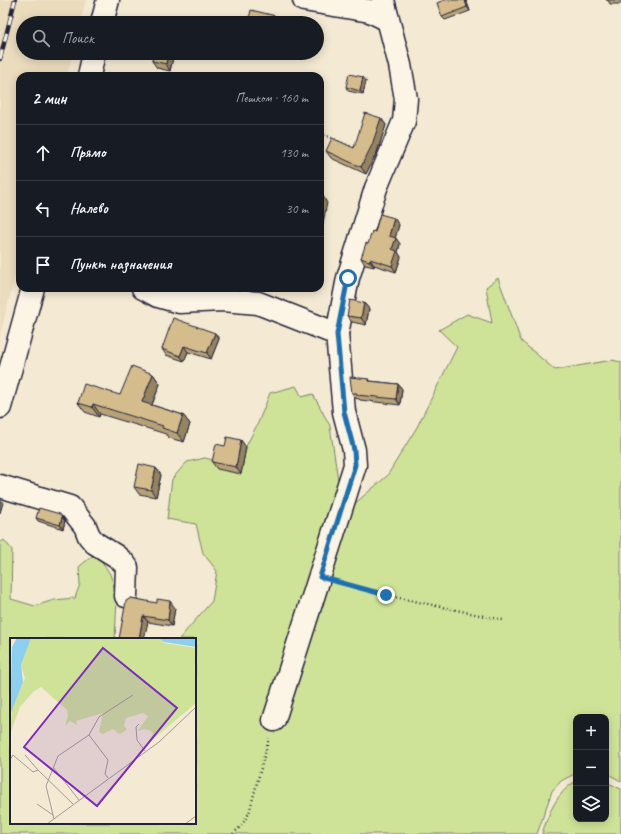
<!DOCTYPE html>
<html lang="ru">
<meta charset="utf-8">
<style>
:root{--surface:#171b24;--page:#20242c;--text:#f1f3f6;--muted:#9ea1a6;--line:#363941}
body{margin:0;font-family:Caveat,sans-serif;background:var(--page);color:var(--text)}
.controls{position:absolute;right:12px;bottom:12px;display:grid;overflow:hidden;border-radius:8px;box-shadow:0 2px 10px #0003}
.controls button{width:36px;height:36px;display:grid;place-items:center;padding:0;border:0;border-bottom:1px solid var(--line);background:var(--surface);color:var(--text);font:20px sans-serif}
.stop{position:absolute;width:12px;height:12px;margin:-9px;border:3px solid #1f6fb2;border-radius:50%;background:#fff}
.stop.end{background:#1f6fb2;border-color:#fff;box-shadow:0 1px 4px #0008}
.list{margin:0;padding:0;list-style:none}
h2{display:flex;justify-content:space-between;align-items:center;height:52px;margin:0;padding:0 16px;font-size:17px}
h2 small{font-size:13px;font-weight:400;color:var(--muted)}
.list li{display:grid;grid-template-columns:26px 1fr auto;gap:12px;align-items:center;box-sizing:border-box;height:56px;padding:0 16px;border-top:1px solid var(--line)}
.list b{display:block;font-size:15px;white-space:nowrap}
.list em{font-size:13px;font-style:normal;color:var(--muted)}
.icon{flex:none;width:22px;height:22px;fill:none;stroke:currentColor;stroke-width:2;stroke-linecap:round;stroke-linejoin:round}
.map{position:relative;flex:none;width:621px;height:834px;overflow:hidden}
.search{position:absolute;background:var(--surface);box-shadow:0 2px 10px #0003;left:16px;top:16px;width:308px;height:44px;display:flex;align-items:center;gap:10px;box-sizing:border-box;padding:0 14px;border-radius:22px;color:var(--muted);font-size:15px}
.panel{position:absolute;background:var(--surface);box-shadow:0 2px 10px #0003;left:16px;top:72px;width:308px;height:220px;border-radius:12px}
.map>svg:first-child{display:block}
</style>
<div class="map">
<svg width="621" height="834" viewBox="0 0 621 834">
<rect width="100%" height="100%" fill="#f4ead3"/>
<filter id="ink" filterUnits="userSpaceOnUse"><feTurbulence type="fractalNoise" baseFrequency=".025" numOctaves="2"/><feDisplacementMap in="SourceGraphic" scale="8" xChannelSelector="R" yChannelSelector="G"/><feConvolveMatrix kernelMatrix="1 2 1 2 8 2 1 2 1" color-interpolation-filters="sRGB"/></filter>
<g filter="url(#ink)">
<path fill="#ebdcbe" d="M0 0H86L80 23H23V53H73L67 76H20V257L0 335Z"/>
<g fill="#cfe398" stroke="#78826a">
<path d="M498 278 521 341 555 370 612 360 621 362V781L606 773V717H576V773L561 781 552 791 537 834H0V543L4 540 12 550 11 599 35 606 54 600 75 598 80 584 79 567 92 556 99 557 110 574 117 597 115 639H11V823H195V639H179L212 601 217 571 203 553 196 524 167 519 172 479 187 462 205 458 236 466 258 423 270 393 296 386 302 397 313 394 330 426 338 480 353 505 387 476 417 427 457 347 439 330 467 314 492 323 486 287Z"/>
<path d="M576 781V819H606V782L621 789V834H542C548 814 557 792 576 781Z"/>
</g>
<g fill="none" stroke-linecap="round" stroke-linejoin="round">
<defs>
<g id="minor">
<path d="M304 0 370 11 388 20"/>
<path d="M102 23 108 0"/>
<path d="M89 76 94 53"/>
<path d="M143 288 158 296 179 302 223 300 258 303 337 334"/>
<path d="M0 407 33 288"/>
<path d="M0 486 70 507 85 526 89 536 95 543 116 556 123 562 127 567 126 596"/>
<path d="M274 720 355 465 354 450 344 412 337 334 348 278 376 188 404 121 406 99 400 65 383 0"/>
</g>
</defs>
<use href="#minor" stroke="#22223b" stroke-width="25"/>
<g stroke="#22223b" stroke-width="2.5" stroke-dasharray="1 3" stroke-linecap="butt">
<path d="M108 74 116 76"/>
<path d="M320 133 356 149"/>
<path d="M338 582 386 595 503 620"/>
<path d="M233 834 242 825 249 813 269 738"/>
</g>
<use href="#minor" stroke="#fcf5e5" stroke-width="22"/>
<defs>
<path id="rail" d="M0 59 15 0"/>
</defs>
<use href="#rail" stroke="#22223b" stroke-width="4.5"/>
<use href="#rail" stroke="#fcf5e5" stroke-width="3" stroke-dasharray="9" stroke-linecap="butt"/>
</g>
<g fill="#b7a278" stroke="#22223b">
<path d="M466 0 470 11 445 20 442 17Z"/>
<path d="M606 0H621V4H610L608 0Z"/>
<path d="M154 53H174L170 71 157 68 152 61Z"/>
<path d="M366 81 363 94 348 91 346 87Z"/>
<path d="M381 118 386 125 377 152 366 174 331 158 326 151 354 148Z"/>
<path d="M394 218 399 225 395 238 400 244 398 252 401 257 396 272 374 265V267L365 265 361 258 375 232Z"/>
<path d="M364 303 369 309 366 325 352 322 347 316Z"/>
<path d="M215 333 219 339 211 359 188 352 184 361 166 355 162 349Z"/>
<path d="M153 374 160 384 152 405 183 415 190 424 184 442 169 438 166 434 100 414 99 417 85 412 78 403 120 395Z"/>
<path d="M369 379 370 381 398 384 402 389 400 405 360 400 359 399 355 398 352 393Z"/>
<path d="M246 447 241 474 217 469 212 462Z"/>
<path d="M156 468 161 475 156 497 139 494 134 487Z"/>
<path d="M36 518 65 521 63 529 38 521Z"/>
<path d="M131 598 175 608 172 626 148 622Z"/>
</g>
<g fill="#958462" stroke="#22223b">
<path d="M465 0H466L470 11 467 7Z"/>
<path d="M276 16 281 22V23H276L275 21Z"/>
<path d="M168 53H174L170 71 166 64Z"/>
<path d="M363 77 366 81 363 94 360 91Z"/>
<path d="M381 118 386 125 377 152 366 174 361 167Z"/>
<path d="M323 196 327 203 320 239V209Z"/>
<path d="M394 218 399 225 394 242 389 236Z"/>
<path d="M396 238 400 244 398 252 401 257 396 272 392 266V249Z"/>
<path d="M370 259 374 265V267L369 261Z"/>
<path d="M320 265 322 268 320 276Z"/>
<path d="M364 303 369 309 366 325 361 318Z"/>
<path d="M215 333 219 339 211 359 207 353Z"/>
<path d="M184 346 188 352 184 361 180 356Z"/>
<path d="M153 374 160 384 149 412 142 402Z"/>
<path d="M398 384 402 389 400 405 396 399Z"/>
<path d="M93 404 100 414 99 417 92 407Z"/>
<path d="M183 415 190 424 184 442 177 433Z"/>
<path d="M241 440 246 447 241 474 236 467Z"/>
<path d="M156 468 161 475 156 497 151 490Z"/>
<path d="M0 499 3 503 0 513Z"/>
<path d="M62 517 65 521 63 529 60 525Z"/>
<path d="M170 601 175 608 172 626 168 620Z"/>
<path d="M143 616 148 622 144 639H139Z"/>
</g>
<g fill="#d5bc8c" stroke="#22223b">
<path d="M444 0H465L467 7 442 17 437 3Z"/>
<path d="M251 10 276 16 275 21H276V23H248Z"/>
<path d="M154 53H168L166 64 152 61Z"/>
<path d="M349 74 363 77 360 91 346 87Z"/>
<path d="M365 113 381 118 372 145 361 167 326 151 332 138 354 148Z"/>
<path d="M320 196H323L320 209Z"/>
<path d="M380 214 394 218 389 236 396 238 392 249 397 251 392 266 370 259 369 261 361 258 366 243 368 244 372 231 375 232Z"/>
<path d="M350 300 364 303 361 318 347 316Z"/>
<path d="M173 318 215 333 207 353 184 346 180 356 162 349Z"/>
<path d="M132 366 153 374 142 402 183 415 177 433 162 428 163 426 93 404 92 407 78 403 84 384 120 395Z"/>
<path d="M350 377 369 379V381L398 384 396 399 357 395V393H352Z"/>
<path d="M227 437 241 440 236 467 212 462 216 444 225 446Z"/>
<path d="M139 464 156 468 151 490 134 487Z"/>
<path d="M39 508 60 514 62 517 60 525 36 518Z"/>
<path d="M131 598 157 603V599L170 601 168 620 143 616 139 639H119L126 601Z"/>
</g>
</g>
<g fill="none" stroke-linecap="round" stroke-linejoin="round" filter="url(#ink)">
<path stroke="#1f6fb2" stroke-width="5" d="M348 278 337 334 344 412 354 450 355 465 320 577 386 595"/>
</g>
<g transform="translate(10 638)">
<rect width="186" height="186" fill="#f4ead3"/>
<path d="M20 0H148L154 5 186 10V65L140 104H138L143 96 141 93 135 91 128 93 138 78 133 75 116 80 114 88 117 91 112 95 109 96 103 91 93 96 89 94 93 75 66 83 67 87 60 83 55 88 58 78 57 72 31 49 23 54 10 69 0 96 2 70 15 40 11 28Z" fill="#cfe398"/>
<path d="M7 0H21L11 27 13 44 0 77 2 9ZM148 0H186V9L154 4Z" fill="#8dcfee"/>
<path fill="none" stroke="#a09a96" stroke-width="1" d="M129 86 126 89 127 102 135 113M79 97 98 122 95 136 98 140M15 117 28 132M0 122 3 117 23 134 28 132 63 166M43 129 69 162M27 166 43 177M44 181 36 148 48 118 79 97 89 79 123 57M37 186 149 104 186 69M175 186 186 178"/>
<path fill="#7b2cbf" fill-opacity="0.15" stroke="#7b2cbf" stroke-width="2" d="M93 10 167 70 87 168 14 109Z"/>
<rect width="186" height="186" fill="none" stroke="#22223b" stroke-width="2"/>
</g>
</svg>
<div class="controls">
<button>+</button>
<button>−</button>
<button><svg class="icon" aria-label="layers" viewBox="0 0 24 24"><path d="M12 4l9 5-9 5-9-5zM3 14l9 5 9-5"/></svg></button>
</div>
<div class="stop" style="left:348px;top:278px"></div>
<div class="stop end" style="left:386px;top:595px"></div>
<div class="search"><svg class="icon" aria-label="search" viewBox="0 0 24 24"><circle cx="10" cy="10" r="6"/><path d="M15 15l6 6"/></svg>Поиск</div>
<section class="panel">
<h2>2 мин<small>Пешком · 160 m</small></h2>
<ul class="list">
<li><svg class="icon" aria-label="ahead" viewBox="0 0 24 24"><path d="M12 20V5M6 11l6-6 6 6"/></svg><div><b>Прямо</b></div><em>130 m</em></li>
<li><svg class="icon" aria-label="left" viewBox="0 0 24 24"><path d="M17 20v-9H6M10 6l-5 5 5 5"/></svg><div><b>Налево</b></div><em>30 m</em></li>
<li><svg class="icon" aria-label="arrive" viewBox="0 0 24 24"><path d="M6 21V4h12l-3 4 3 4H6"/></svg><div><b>Пункт назначения</b></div></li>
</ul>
</section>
</div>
